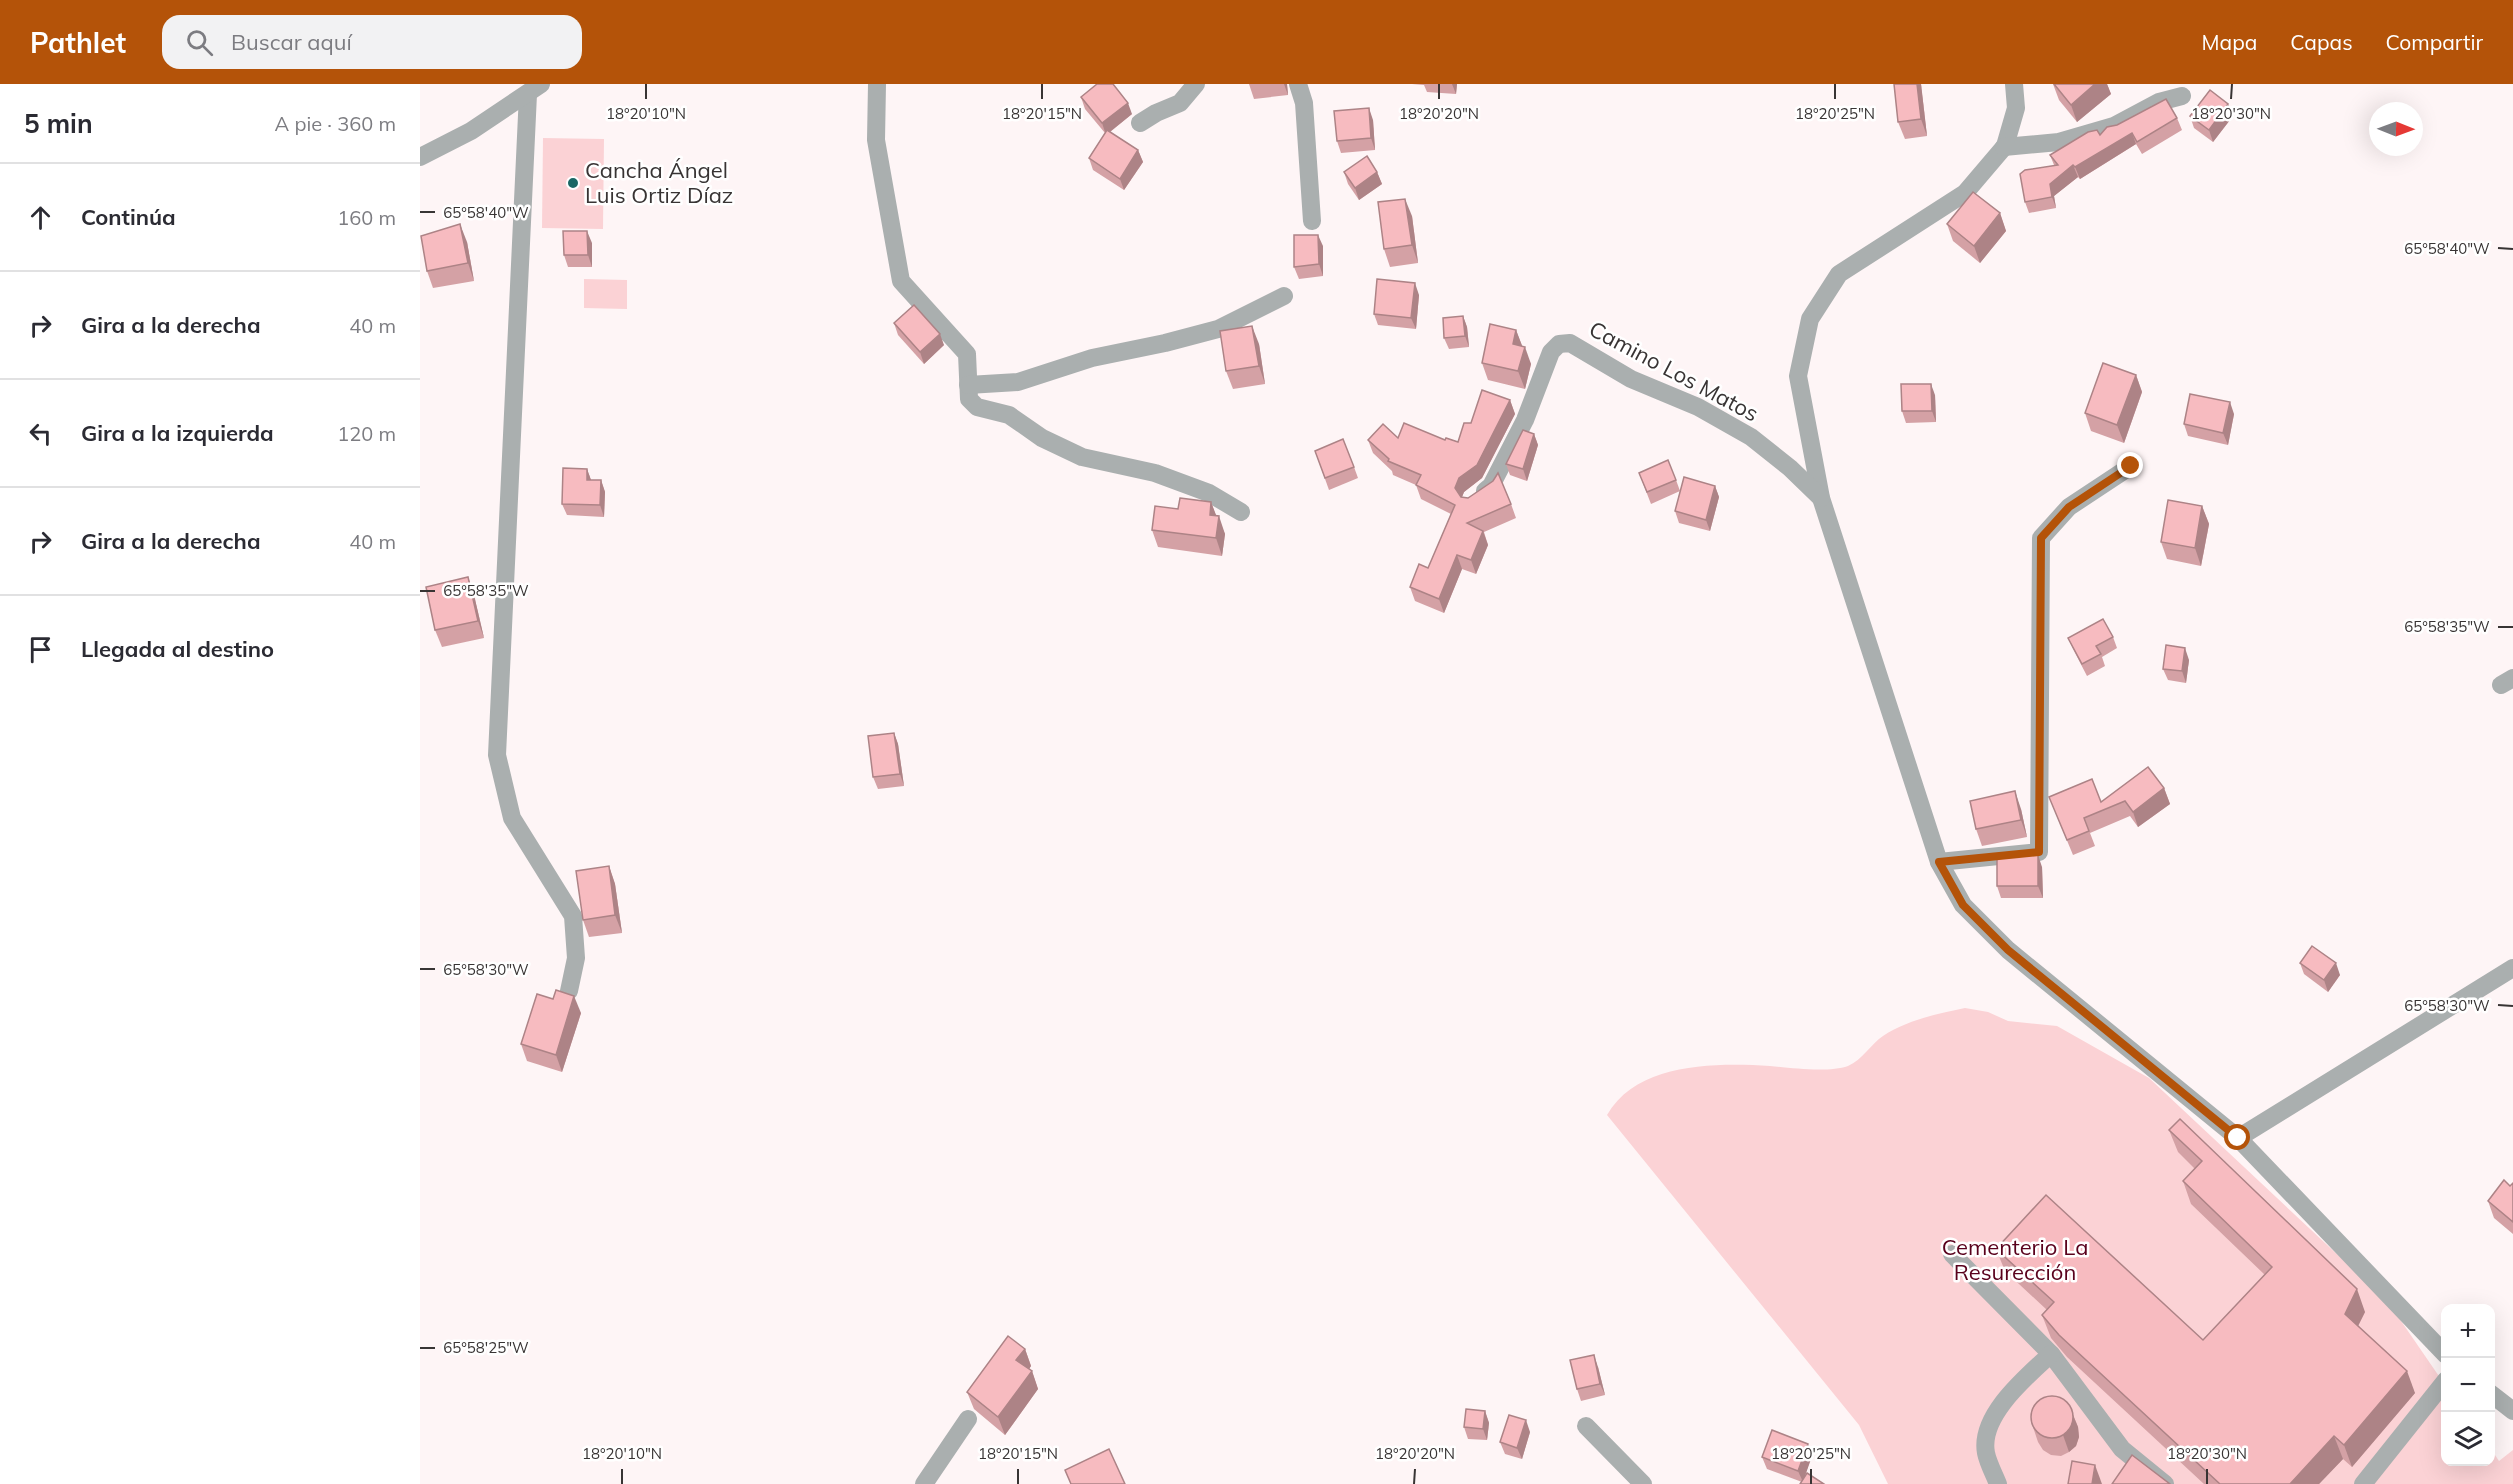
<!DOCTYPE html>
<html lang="es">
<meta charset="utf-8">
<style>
:root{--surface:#fff;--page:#f2f2f3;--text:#2b2b33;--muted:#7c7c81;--line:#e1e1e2;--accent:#b45309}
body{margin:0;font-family:Mulish,sans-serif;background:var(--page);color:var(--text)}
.controls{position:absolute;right:18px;bottom:18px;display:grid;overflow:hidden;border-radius:12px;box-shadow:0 6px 24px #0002}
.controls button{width:54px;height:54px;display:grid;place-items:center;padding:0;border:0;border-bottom:2px solid var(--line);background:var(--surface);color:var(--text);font:30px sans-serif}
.compass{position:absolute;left:1949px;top:18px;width:54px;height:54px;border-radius:50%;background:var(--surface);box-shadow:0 6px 24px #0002;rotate:91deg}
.stop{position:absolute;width:18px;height:18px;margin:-14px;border:4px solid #b45309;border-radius:50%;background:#fff}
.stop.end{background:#b45309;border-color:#fff;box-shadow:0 2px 6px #0008}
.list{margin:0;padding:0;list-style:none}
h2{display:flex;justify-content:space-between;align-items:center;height:78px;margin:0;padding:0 24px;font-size:26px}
h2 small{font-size:20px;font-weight:400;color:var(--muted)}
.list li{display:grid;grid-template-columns:39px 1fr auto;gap:18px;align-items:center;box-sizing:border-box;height:108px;padding:0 24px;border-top:2px solid var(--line)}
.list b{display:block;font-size:22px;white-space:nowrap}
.list em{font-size:20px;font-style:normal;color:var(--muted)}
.icon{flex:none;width:33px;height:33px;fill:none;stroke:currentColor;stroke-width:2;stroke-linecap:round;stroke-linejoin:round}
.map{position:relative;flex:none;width:2093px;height:1400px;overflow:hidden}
header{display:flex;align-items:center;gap:36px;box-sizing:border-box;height:84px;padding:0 30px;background:var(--accent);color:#fff}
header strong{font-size:28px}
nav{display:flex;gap:33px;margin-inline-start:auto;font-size:21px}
.search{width:420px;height:54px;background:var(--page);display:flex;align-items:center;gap:15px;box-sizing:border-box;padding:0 21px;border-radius:18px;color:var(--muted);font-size:22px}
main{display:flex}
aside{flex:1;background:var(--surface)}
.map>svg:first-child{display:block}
</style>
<header>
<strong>Pathlet</strong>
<div class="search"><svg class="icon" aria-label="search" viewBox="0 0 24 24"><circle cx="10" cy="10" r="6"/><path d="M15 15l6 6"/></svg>Buscar aquí</div>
<nav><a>Mapa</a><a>Capas</a><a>Compartir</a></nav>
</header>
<main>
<aside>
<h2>5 min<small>A pie · 360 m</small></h2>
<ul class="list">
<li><svg class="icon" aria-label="ahead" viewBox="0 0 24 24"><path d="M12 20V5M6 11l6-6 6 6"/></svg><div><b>Continúa</b></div><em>160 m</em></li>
<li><svg class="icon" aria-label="right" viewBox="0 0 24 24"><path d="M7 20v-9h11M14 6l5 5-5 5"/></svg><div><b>Gira a la derecha</b></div><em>40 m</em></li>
<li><svg class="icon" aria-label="left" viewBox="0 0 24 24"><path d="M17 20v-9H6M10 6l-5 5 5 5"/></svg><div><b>Gira a la izquierda</b></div><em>120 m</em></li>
<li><svg class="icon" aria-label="right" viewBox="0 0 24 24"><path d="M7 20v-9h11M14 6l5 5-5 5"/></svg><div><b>Gira a la derecha</b></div><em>40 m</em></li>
<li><svg class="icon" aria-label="arrive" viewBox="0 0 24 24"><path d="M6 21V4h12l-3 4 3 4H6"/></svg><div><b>Llegada al destino</b></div></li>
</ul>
</aside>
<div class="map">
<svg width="2093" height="1400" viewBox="0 0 2093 1400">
<rect width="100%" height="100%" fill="#fef5f6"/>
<g fill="#fbd2d5">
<path d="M123 54 184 55 183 145 122 144Z"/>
<path d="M164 195 207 196V225L164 224Z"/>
<path d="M1545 924 1568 928 1588 937 1637 942 1729 994 1968 1218 2025 1301 2026 1378H2070L2071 1365 2079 1377 2093 1366V1400H1468L1439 1341 1187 1031C1218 978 1296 979 1350 982 1371 984 1408 989 1428 982 1442 976 1451 960 1463 952 1487 936 1517 930 1545 924Z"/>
</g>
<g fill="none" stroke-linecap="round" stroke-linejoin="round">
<g stroke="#aaafaf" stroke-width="18">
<path d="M457 0 456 56 481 197 547 270 549 315 557 323 589 331 622 354 662 373 735 389 789 409 821 428"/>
<path d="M878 0 884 19 892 137"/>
<path d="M1594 0 1596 24 1585 62 1545 109 1419 190 1390 235 1378 292 1401 414 1519 778 1543 821 1588 866 1818 1054 2026 1271"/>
<path d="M108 10 77 671 92 734 153 832 156 874 149 907"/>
<path d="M720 39 736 29 760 19 776 0"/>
<path d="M1584 63 1639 58 1694 42 1739 18 1762 12"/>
<path d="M0 73 51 47 121 0"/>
<path d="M548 301 598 298 672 274 745 259 798 245 864 212"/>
<path d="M1065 407 1071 402 1105 336 1131 268 1139 260 1150 259 1211 295 1278 323 1331 353 1370 384 1401 414"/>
<path d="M2081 601 2093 594"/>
<path d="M1519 778 1619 768 1621 454 1649 423 1711 382"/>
<path d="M1818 1054 2093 884"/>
<path d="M1532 1170 1631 1270 1702 1365 1745 1400"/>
<path d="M2070 1309 2093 1327"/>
<path d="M1166 1342 1223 1400"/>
<path d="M504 1400 548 1335"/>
<path d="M1578 1400C1574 1390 1568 1379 1566 1369 1559 1332 1606 1293 1631 1270"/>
<path d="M1943 1400 2026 1296"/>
</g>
</g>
<g fill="#d4a1a5">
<path d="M829 0H867L868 11 834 15Z"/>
<path d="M992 0H1037L1036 10 1007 8 1004 1Z"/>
<path d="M1474 0H1501L1507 52 1485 55 1478 38Z"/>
<path d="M1633 0H1687L1691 10 1657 38 1639 16Z"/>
<path d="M661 13 712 30 690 48 718 66 723 78 704 106 673 86 669 74 685 49 665 25Z"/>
<path d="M1808 20 1813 32 1793 58 1774 44 1770 32Z"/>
<path d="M1757 34 1762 46 1722 70 1716 60 1660 95 1658 93 1634 112 1636 124 1609 129 1605 118 1634 81 1630 71 1680 51Z"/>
<path d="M953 36 955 66 921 69 917 57Z"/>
<path d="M924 88H957L962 100 939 116 928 100Z"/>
<path d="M1580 129 1586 147 1560 179 1533 157 1527 140Z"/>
<path d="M992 132 998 179 970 183 964 165Z"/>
<path d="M47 158 54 197 13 204 7 187Z"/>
<path d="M172 159V183H148L144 171Z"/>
<path d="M903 162V192L879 195 874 183Z"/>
<path d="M999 211 996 245 958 241 954 230Z"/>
<path d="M1043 232 1047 243 1049 263 1029 265 1024 254Z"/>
<path d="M474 239 524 261 504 280 478 251Z"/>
<path d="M1096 246 1102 262 1111 280 1105 305 1068 296 1062 279Z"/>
<path d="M839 260 845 300 813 305 806 287Z"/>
<path d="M1716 291 1722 308 1704 359 1671 347 1665 329Z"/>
<path d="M1515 311 1516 338 1486 339 1482 327Z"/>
<path d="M1090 316 1095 330 1062 394 1044 408 1042 413 1091 420 1096 434 1064 448 1068 461 1056 490 1042 485 1024 529 995 517 990 503 1008 484 1031 430 1001 415 996 401 973 391 972 387 953 369 948 356 978 354 1038 358 1051 339Z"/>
<path d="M1814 330 1808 361 1768 352 1764 340Z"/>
<path d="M1114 350 1118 361 1107 397 1090 391 1086 380Z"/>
<path d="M895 367 934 383 938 394 909 406Z"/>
<path d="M167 385 171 396H181L185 408 184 433 147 431 142 420Z"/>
<path d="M1219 389 1256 396 1260 407 1295 402 1299 413 1290 447 1259 439 1255 427 1260 407 1231 420Z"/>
<path d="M791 418 796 432 805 450 802 472 738 463 732 446 758 425Z"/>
<path d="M1782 422 1789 440 1781 482 1747 475 1741 458Z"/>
<path d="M54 511 64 554 22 563 15 546Z"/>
<path d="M1693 553 1697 564 1682 573 1685 582 1667 592 1653 565 1648 554Z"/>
<path d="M1769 576 1766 599 1748 596 1743 585Z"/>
<path d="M474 649 478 660 484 702 458 705 453 693Z"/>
<path d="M1744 704 1750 720 1718 743 1710 732 1670 749 1675 762 1653 771 1629 713 1681 718Z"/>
<path d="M1601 725 1607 753 1562 762 1556 745Z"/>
<path d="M189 782 195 800 202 849 169 853 163 836Z"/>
<path d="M1622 783 1623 814H1581L1577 802Z"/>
<path d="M1880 879 1920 891 1908 908 1884 890Z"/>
<path d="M133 915 161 929 142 988 107 977 101 960Z"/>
<path d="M1749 1046 1945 1228 1938 1242 1995 1309 1932 1383 1923 1375 1899 1400H1784L1647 1273 1631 1254 1622 1231 1627 1226 1585 1187 1576 1165 1783 1256 1845 1191 1771 1120 1763 1097 1775 1085 1758 1068Z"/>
<path d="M2093 1099V1150L2074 1134 2068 1117 2090 1102Z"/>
<path d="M605 1265 611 1282 609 1285 612 1287 618 1305 585 1351 554 1325 547 1308Z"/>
<path d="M1178 1283 1185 1311 1161 1317 1157 1305Z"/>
<path d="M1651 1326 1658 1343 1659 1353 1656 1362 1649 1368 1641 1372 1631 1371 1623 1366 1618 1358 1612 1340Z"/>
<path d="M1065 1327 1069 1339 1067 1356 1048 1355 1044 1343Z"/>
<path d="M1110 1348 1102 1375 1085 1370 1080 1358Z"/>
<path d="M1392 1372 1384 1393 1382 1398 1347 1385 1342 1373Z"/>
</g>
<g fill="#ad8386">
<path d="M864 0H867L868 11Z"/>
<path d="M1032 0H1037L1036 10Z"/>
<path d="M1497 0H1501L1507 52 1501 35Z"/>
<path d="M1675 0H1687L1691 10 1657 38 1651 21Z"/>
<path d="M708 19 712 30 686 51 682 39Z"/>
<path d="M1808 20 1813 32 1793 58 1789 46Z"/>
<path d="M949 24 953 36 955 66 951 54Z"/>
<path d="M1712 49 1716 60 1660 95 1655 83Z"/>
<path d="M718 66 723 78 704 106 700 95Z"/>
<path d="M1653 81 1658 93 1634 112 1636 124 1632 113 1630 100Z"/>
<path d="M957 88 962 100 939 116 935 104Z"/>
<path d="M985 115 992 132 998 179 992 161Z"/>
<path d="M1580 129 1586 147 1560 179 1554 162Z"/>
<path d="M40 140 47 158 54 197 48 179Z"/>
<path d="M167 147 172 159V183L168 171Z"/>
<path d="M898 151 903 162V192L899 180Z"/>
<path d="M995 199 999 211 996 245 991 234Z"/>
<path d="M1043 232 1047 243 1049 263 1045 252Z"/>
<path d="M832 242 839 260 845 300 839 282Z"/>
<path d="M1096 246 1103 264 1093 260Z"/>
<path d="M520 250 524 261 504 280 500 268Z"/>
<path d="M1105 263 1111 280 1105 305 1098 287Z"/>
<path d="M1716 291 1722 308 1704 359 1697 341Z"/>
<path d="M1511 300 1515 311 1516 338 1512 327Z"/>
<path d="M1090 316 1095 330 1062 394 1044 408 1040 418 1035 404 1039 394Z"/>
<path d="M1810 318 1814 330 1808 361 1803 349Z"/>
<path d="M1114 350 1118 361 1107 397 1103 385Z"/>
<path d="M167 385 171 396H167Z"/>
<path d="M181 396 185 408 184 433 180 421Z"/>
<path d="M1295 402 1299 413 1290 447 1286 436Z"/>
<path d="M791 418 798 436 790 431Z"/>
<path d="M1782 422 1789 440 1781 482 1775 464Z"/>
<path d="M799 432 805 450 802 472 796 454Z"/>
<path d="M1063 447 1068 461 1056 490 1051 476Z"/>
<path d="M1037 471 1042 485 1024 529 1019 515Z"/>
<path d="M48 493 54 511 64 554 58 537Z"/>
<path d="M1765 564 1769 576 1766 599 1762 587Z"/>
<path d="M474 649 478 660 484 702 480 690Z"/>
<path d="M1744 704 1750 720 1718 743 1713 728Z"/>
<path d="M1595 707 1601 725 1607 753 1601 736Z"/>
<path d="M1618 771 1622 783 1623 814 1618 802Z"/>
<path d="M189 782 195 800 202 849 195 831Z"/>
<path d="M1916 879 1920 891 1908 908 1904 896Z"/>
<path d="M154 912 161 929 142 988 136 971Z"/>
<path d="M1937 1205 1945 1228 1933 1252 1925 1230Z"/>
<path d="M605 1265 611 1282 603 1294 596 1276Z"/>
<path d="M1174 1271 1178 1283 1185 1311 1180 1300Z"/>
<path d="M612 1287 618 1305 585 1351 578 1333Z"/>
<path d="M1987 1287 1995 1309 1932 1383 1924 1361Z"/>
<path d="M1651 1326 1658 1343 1659 1353 1656 1362 1649 1368 1643 1351Z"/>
<path d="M1065 1327 1069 1339 1067 1356 1063 1345Z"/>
<path d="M1106 1336 1110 1348 1102 1375 1097 1364Z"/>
<path d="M1914 1352 1923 1375 1899 1400H1870Z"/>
<path d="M1388 1360 1392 1372 1383 1398 1378 1387Z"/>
<path d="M1675 1381 1682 1400H1672Z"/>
</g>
<g fill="#f7bbc0" stroke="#ad8386" stroke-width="1.5">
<path d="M677 0H693L708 19 682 39 661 13Z"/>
<path d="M1474 0H1497L1501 35 1478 38Z"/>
<path d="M1634 0H1675L1651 21Z"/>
<path d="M1790 6 1808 20 1789 46 1770 32Z"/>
<path d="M1746 15 1757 34 1717 58 1712 49 1655 83 1653 81 1630 100 1632 113 1605 118 1600 90 1605 86 1638 81 1630 71 1668 48 1677 46 1680 51 1687 43 1697 41Z"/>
<path d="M949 24 951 54 917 57 914 27Z"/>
<path d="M687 46 718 66 700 95 669 74Z"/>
<path d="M947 72 957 88 935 104 924 88Z"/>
<path d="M1553 108 1580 129 1554 162 1527 140Z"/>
<path d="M985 115 992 161 964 165 958 118Z"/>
<path d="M40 140 48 179 7 187 1 152Z"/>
<path d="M143 147H167L168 171H144Z"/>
<path d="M874 151H898L899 180 874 183Z"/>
<path d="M957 195 995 199 991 234 954 230Z"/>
<path d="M494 221 520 250 500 268 474 239Z"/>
<path d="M1043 232 1045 252 1024 254 1023 234Z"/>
<path d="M1070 240 1096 246 1093 260 1105 263 1098 287 1062 279Z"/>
<path d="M832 242 839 282 806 287 800 247Z"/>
<path d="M1683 279 1716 291 1697 341 1665 329Z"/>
<path d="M1481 300H1511L1512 327H1482Z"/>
<path d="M1062 306 1090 316 1057 381 1039 394 1035 404 1041 413 1048 414 1073 397 1078 389 1091 420 1047 439 1063 447 1051 476 1037 471 1019 515 990 503 999 480 1008 484 1035 421 996 401 1001 391 968 377 969 375 948 356 963 340 978 354 984 339 1025 356 1026 354 1038 358 1044 339H1051Z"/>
<path d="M1770 310 1810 318 1803 349 1764 340Z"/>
<path d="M1103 346 1114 350 1103 385 1086 380Z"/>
<path d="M923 355 934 383 905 394 895 367Z"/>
<path d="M1248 376 1256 396 1227 408 1219 389Z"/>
<path d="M143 384 167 385V396H181L180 421 142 420Z"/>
<path d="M1264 393 1295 402 1286 436 1255 427Z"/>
<path d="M760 414 791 418 790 431 799 432 796 454 732 446 735 422 758 425Z"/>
<path d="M1748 416 1782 422 1775 464 1741 458Z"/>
<path d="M48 493 58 537 15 546 6 503Z"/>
<path d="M1683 535 1693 553 1676 562 1681 570 1662 580 1648 554Z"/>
<path d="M1746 561 1765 564 1762 587 1743 585Z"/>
<path d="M474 649 480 690 453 693 448 652Z"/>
<path d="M1728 683 1744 704 1713 728 1705 717 1664 734 1669 747 1647 756 1629 713 1672 695 1681 718Z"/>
<path d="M1595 707 1601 736 1556 745 1550 717Z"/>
<rect x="1577" y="771" width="41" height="31"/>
<path d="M189 782 195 831 163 836 156 787Z"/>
<path d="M1892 862 1916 879 1904 896 1880 879Z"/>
<path d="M136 906 154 912 136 971 101 960 117 910 133 915Z"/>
<path d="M1760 1035 1937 1205 1925 1230 1987 1287 1924 1361 1914 1352 1870 1400H1800L1639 1251 1622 1231 1634 1218 1576 1165 1626 1111 1783 1256 1852 1183 1763 1097 1782 1077 1749 1046Z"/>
<path d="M2084 1096 2090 1102 2093 1099V1138L2068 1117Z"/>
<path d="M588 1252 605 1265 596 1276 612 1287 578 1333 547 1308Z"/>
<path d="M1174 1271 1180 1300 1157 1305 1150 1276Z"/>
<circle cx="1632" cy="1333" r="21"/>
<path d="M1046 1325 1065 1327 1063 1345 1044 1343Z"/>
<path d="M1089 1331 1106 1336 1097 1364 1080 1358Z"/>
<path d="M1352 1346 1388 1360 1378 1387 1342 1373Z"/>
<path d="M689 1365 705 1400H650H651L645 1386Z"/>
<path d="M1712 1371 1750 1400H1692Z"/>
<path d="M1652 1377 1675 1381 1672 1400H1648Z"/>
<path d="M1387 1389 1404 1400H1380Z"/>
</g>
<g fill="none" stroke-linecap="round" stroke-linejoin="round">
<path stroke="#b45309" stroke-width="8" d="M1711 382 1649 423 1621 454 1619 768 1519 778 1543 821 1588 866 1818 1054"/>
</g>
<path fill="none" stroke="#383434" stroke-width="2" d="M226 15V0M622 15V0M1019 15V0M1415 15V0M1811 15 1812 0M0 128H15M2078 164 2093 165M0 507H15M2078 543H2093M0 885H15M2078 921 2093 922M0 1264H15M202 1400V1385M598 1400V1385M994 1400 995 1385M1391 1400V1385M1787 1400V1385"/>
<circle fill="#1a6765" stroke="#fff" stroke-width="2" cx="153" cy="99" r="6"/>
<g text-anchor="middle" stroke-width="5" stroke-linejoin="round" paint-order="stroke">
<g font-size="22" fill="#383434" stroke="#fff" text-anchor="start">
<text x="165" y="94">Cancha Ángel<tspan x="165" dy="25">Luis Ortiz Díaz</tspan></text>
</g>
<g font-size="22" fill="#383434" stroke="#fff">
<text transform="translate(1254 287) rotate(28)" y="8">Camino Los Matos</text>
</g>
<g font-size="22" fill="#59011c" stroke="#fff">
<text x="1595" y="1171">Cementerio La<tspan x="1595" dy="25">Resurección</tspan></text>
</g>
</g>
<g font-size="15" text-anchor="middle" fill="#383434" stroke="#fff" stroke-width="5" stroke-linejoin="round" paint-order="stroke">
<text x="226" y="35">18°20'10"N</text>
<text x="622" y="35">18°20'15"N</text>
<text x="1019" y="35">18°20'20"N</text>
<text x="1415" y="35">18°20'25"N</text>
<text x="1811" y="35">18°20'30"N</text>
<text x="66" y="134">65°58'40"W</text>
<text x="2027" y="170">65°58'40"W</text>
<text x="66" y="512">65°58'35"W</text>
<text x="2027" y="548">65°58'35"W</text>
<text x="66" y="891">65°58'30"W</text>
<text x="2027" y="927">65°58'30"W</text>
<text x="66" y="1269">65°58'25"W</text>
<text x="202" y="1375">18°20'10"N</text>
<text x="598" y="1375">18°20'15"N</text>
<text x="995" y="1375">18°20'20"N</text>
<text x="1391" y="1375">18°20'25"N</text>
<text x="1787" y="1375">18°20'30"N</text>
</g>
</svg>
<div class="controls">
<button>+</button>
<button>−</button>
<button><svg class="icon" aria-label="layers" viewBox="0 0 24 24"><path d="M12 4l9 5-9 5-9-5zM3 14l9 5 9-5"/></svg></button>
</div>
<svg class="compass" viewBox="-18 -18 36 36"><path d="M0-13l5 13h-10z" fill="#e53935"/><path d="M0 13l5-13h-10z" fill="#7c7c81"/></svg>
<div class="stop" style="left:1818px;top:1054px"></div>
<div class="stop end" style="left:1711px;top:382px"></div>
</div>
</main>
